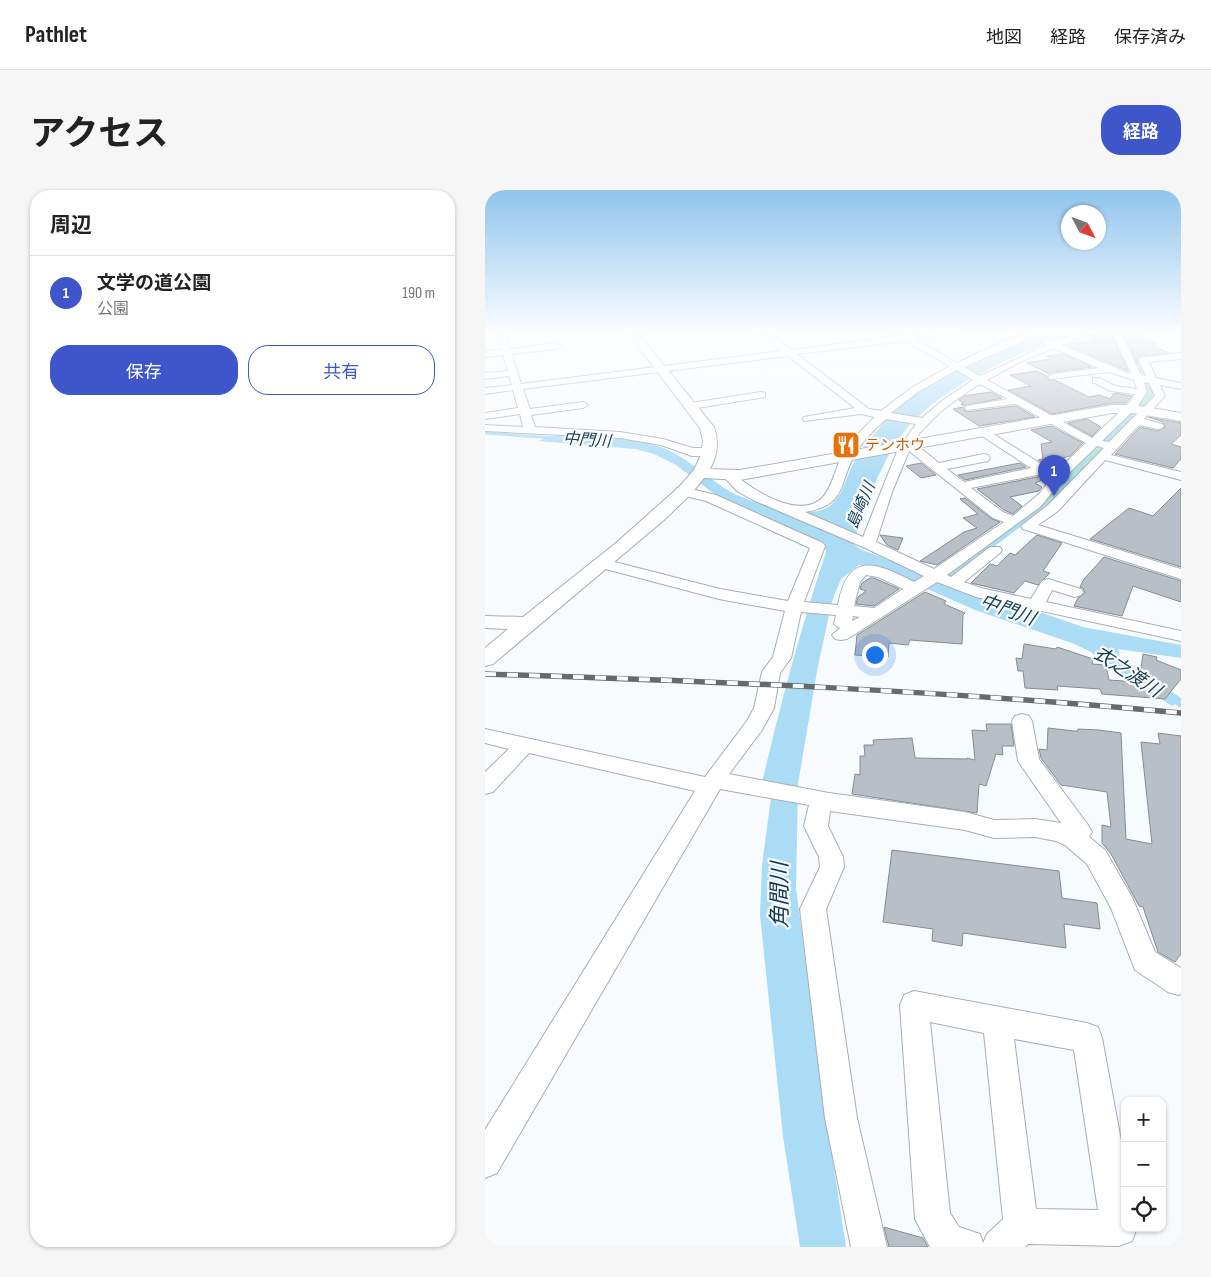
<!DOCTYPE html>
<html lang="ja">
<meta charset="utf-8">
<style>
:root{--surface:#fff;--page:#f6f6f6;--text:#222;--muted:#767676;--line:#e0e0e0;--accent:#3e56c9}
body{margin:0;font-family:"Sofia Sans Condensed","Noto Sans JP",sans-serif;background:var(--page);color:var(--text)}
.controls{position:absolute;right:15px;bottom:15px;display:grid;overflow:hidden;border-radius:10px;box-shadow:0 1px 4px #0004}
.controls button{width:45px;height:45px;display:grid;place-items:center;padding:0;border:0;border-bottom:1px solid var(--line);background:var(--surface);color:var(--text);font:25px sans-serif}
.compass{position:absolute;left:576px;top:15px;width:45px;height:45px;border-radius:50%;background:var(--surface);box-shadow:0 1px 4px #0004;rotate:131deg}
.you{position:absolute;left:389px;top:464px;width:18px;height:18px;margin:-12px;border:4px solid #fff;border-radius:50%;background:#1a73e8;box-shadow:0 0 0 8px #1a73e833}
.badge{display:grid;place-items:center;width:32px;height:32px;border-radius:50%;background:var(--accent);color:#fff;font-size:16px;font-weight:700}
.pin{position:absolute;translate:-50% -41px;filter:drop-shadow(0 1px 2px #0008)}
.pin::after{content:'';position:absolute;top:26px;width:18px;height:15px;background:inherit;clip-path:polygon(0 0,100% 0,50% 100%)}
.list{margin:0;padding:0;list-style:none}
h2{display:flex;justify-content:space-between;align-items:center;height:65px;margin:0;padding:0 20px;font-size:21px}
h2 small{font-size:16px;font-weight:400;color:var(--muted)}
.list li{display:grid;grid-template-columns:32px 1fr auto;gap:15px;align-items:center;box-sizing:border-box;height:75px;padding:0 20px;border-top:1px solid var(--line)}
.list b{display:block;font-size:19px;white-space:nowrap}
.list p{margin:0;font-size:16px;white-space:nowrap;color:var(--muted)}
.list em{font-size:16px;font-style:normal;color:var(--muted)}
.actions{display:flex;gap:10px;padding:15px 20px}
.actions a{flex:1;padding:11px 0;border:1px solid var(--accent);border-radius:20px;text-align:center;font-size:18px;color:var(--accent)}
.actions .main{background:var(--accent);color:#fff}
.icon{flex:none;width:28px;height:28px;fill:none;stroke:currentColor;stroke-width:2;stroke-linecap:round;stroke-linejoin:round}
.map{position:relative;flex:none;width:696px;height:1057px;overflow:hidden;border-radius:20px}
header{display:flex;align-items:center;gap:30px;box-sizing:border-box;height:70px;padding:0 25px;background:var(--surface);border-bottom:1px solid var(--line)}
header strong{font-size:24px}
nav{display:flex;gap:28px;margin-inline-start:auto;font-size:18px}
.intro{display:flex;align-items:center;justify-content:space-between;box-sizing:border-box;height:120px;padding:0 30px}
h1{margin:0;font-size:35px}
.button{padding:12px 22px;border-radius:20px;background:var(--accent);color:#fff;font-size:18px;font-weight:700}
main{display:flex;gap:30px;padding:0 30px}
aside{flex:1;background:var(--surface);border-radius:20px;box-shadow:0 1px 4px #0004}
.map>svg:first-child{display:block}
</style>
<header>
<strong>Pathlet</strong>
<nav><a>地図</a><a>経路</a><a>保存済み</a></nav>
</header>
<div class="intro"><h1>アクセス</h1><a class="button">経路</a></div>
<main>
<aside>
<h2>周辺<small></small></h2>
<ul class="list">
<li><span class="badge">1</span><div><b>文学の道公園</b><p>公園</p></div><em>190 m</em></li>
</ul>
<div class="actions"><a class="main">保存</a><a>共有</a></div>
</aside>
<div class="map">
<svg width="696" height="1057" viewBox="0 0 696 1057">
<rect width="100%" height="100%" fill="#f8fbfe"/>
<g fill="#a5e6b7">
<path d="M634 145H640L651 162 672 205 660 218 650 217 661 202Z"/>
<path d="M644 223H653L568 312 467 388 459 386 556 315 609 257 630 239Z"/>
</g>
<path fill="#abdcf5" d="M567 142H594C539 160 455 196 418 243 398 268 377 323 368 354L377 360 412 373 598 437 696 455V468L633 459 635 467 696 508V511L687 516 604 461 587 453 490 420 399 380 374 375 356 389 347 411 332 481 313 594 311 698 338 906 361 1057H315L298 946 275 725 277 675 287 600 277 593C295 515 316 438 341 362L339 353 228 303 191 275 169 264 151 259 53 251C59 249 65 246 71 246 98 244 159 248 183 260 204 270 220 285 239 298 261 312 307 326 333 321 357 316 359 290 369 272 375 262 381 253 389 244 396 236 403 226 412 219 448 187 520 157 567 142Z"/>
<g fill="none" stroke-linecap="round" stroke-linejoin="round">
<path stroke="#abdcf5" stroke-width="2.5" d="M643 159C654 177 676 198 656 217"/>
<g stroke="#abdcf5" stroke-width="3">
<path d="M0 243 69 248"/>
<path d="M564 313 612 258 657 216"/>
</g>
<path stroke="#abdcf5" stroke-width="4" d="M461 390 565 312"/>
<path stroke="#abdcf5" stroke-width="5" d="M687 509 696 515"/>
</g>
<g fill="#b8bfc7" stroke="#858c93">
<path d="M637 142H645L672 154 666 155 684 163 655 166 652 169 653 174Z"/>
<path d="M626 143 643 181 582 155 611 149 605 146Z"/>
<path d="M578 164 607 177 568 182 564 184 542 173 566 169 562 166Z"/>
<path d="M552 181 562 186 564 190H570L604 207 615 205 625 209 629 203 647 206 641 213H627L567 224 523 200 546 196 525 185Z"/>
<path d="M506 202 517 208 479 216 476 214 479 213 474 210 479 206Z"/>
<path d="M531 216 550 227 494 236 468 219 478 217 481 222Z"/>
<path d="M663 227 696 233V245L686 254 696 257V269L688 278 630 264 655 237 673 241 680 237 678 232Z"/>
<path d="M602 229 616 237 607 246 583 233Z"/>
<path d="M566 236 598 253 585 266 578 268 581 270 572 278 562 275 553 270 558 269 556 254 567 252 546 240Z"/>
<path d="M436 273 451 285 436 288 421 276Z"/>
<path d="M535 273 541 277 480 290 473 285Z"/>
<path d="M557 286 564 288 550 293 557 297 554 301 525 307 537 316 528 324 519 320 492 299Z"/>
<path d="M696 298V377L605 349 644 318 668 326Z"/>
<path d="M480 308 507 329 515 332 452 375 435 371 479 342 492 338 478 328 493 324 475 309Z"/>
<path d="M395 345 418 348 413 360 402 355Z"/>
<path d="M552 345 577 353 558 381 565 383 553 395 540 391 529 403 486 393 505 374 512 376 525 363 530 365Z"/>
<path d="M619 367 696 391V412L648 396 637 426 589 416 593 408 600 403 598 398 595 397 599 389Z"/>
<path d="M385 388H389L414 399 389 416 371 414 373 407 381 401 375 399 377 393Z"/>
<path d="M440 402 461 411 459 414 480 423 478 425 477 454 425 450 423 455 404 453 403 467 370 465 372 445Z"/>
<path d="M539 454 571 459 572 457 608 469 607 474 621 475 624 490 654 492 658 464 672 467 671 470 696 480V489L680 509 617 504 615 499 572 496 573 500 540 498 538 481H533L531 468 537 469Z"/>
<path d="M501 534H526L529 556H517L518 565 511 564 501 596 494 594 492 623 367 604 370 584 375 585V566H380L379 555H389L388 550 427 548 430 568 482 569V568L490 570 487 540 502 541Z"/>
<path d="M563 538 589 541H593V539L614 540 636 543 641 649 667 654 656 552 675 554 673 543 696 546V764L690 772 673 762 658 717 654 716 626 664 617 653V635L626 637 622 602 576 595 556 568 554 559 562 560Z"/>
<path d="M407 660 574 681 577 708 612 713 615 739 579 734 581 758 478 743 477 756 447 751 448 739 398 732Z"/>
<path d="M399 1037 438 1048 443 1057H404Z"/>
</g>
<g fill="none" stroke-linecap="round" stroke-linejoin="round">
<defs>
<g id="minor">
<path d="M12 142H20L25 159 72 153 76 156 72 159 27 164 36 194 297 161 274 142H283L306 160 414 146 418 144C427 147 460 142 473 142L469 144 430 149 472 173C495 162 535 140 560 142L479 177 495 186 562 155 559 152 560 150 569 152 598 142H609L577 155 642 183H646L627 142H635L656 185 661 186 654 170 655 168 696 163V169L664 172 671 188 696 193V199L675 195 680 206 659 229 677 234 679 236 677 238 673 239 654 235 626 265 696 282V290L620 270 573 321 553 335 696 379V389L538 339 536 336 563 315 619 258 612 256 580 287 555 317 462 385 466 387 505 357H515L517 360 515 363 479 392 496 398 546 409 557 391 563 389 596 399 598 402 596 405 590 407 567 400 561 412 696 441V451L491 407 452 392 362 449 356 450 350 449 347 445 355 438 349 434 351 425 316 422 306 468 295 483 289 518 277 540 244 584 344 603 480 622 509 630 550 629 576 633 533 571 527 531 530 526 537 524 544 526 547 531 554 569 603 635 607 642 604 647 620 660 647 707 670 762 696 778V804L693 805 683 802 650 780 626 718 602 674 580 655 571 651 550 647 509 648 480 640 345 621 343 636 358 667 359 677 341 719 372 928 402 1057H366L340 928 315 719 335 677 334 667 319 636 324 615 235 599 12 983 0 988V940L210 601 44 563 8 602 0 604V582L24 559 0 553V539L220 587 262 531 269 518 277 482 288 467 300 421 234 409 113 377 110 374 113 371 118 369 235 399 303 411 325 358 221 311 192 304 190 301 192 298 197 297 231 305 338 353 340 356 319 412 353 415C363 361 390 372 429 392L439 386 378 357 268 310 252 301 238 286 240 283H248C267 300 315 331 338 307 347 297 350 280 356 268 364 252 377 239 390 227L376 224 319 231 318 229 319 227 370 218 303 166 38 199 45 219 98 212 103 215 98 218 46 225 50 237 135 242 178 249 208 258H224L230 262 224 266H207L176 255 135 248 0 241V235L38 237 35 224 0 229V223L33 218 28 200 0 204V198L27 195 24 186 0 189V183L23 181 18 165 0 167V161L17 160ZM420 151 465 176 426 198 396 221 384 219 312 164ZM569 158 614 178 568 184 563 187 565 189 624 182 649 190 652 199 630 196 614 188H608V192L625 201 650 204 645 212 607 248 502 190 535 172ZM472 180 488 190 458 210 437 228 406 223 433 202ZM659 192 664 193 670 206 624 252 617 251 653 216 662 202ZM495 194 523 209 481 216 480 218 481 220 531 214 601 253 573 280 561 277 502 240H494L492 242 494 244 546 278 479 292 462 279 503 271 505 268 503 265 499 264 454 273 428 252C445 228 470 209 495 194ZM401 229 431 234 413 259 378 347 320 322C362 315 353 295 370 264 377 251 390 239 401 229ZM424 261 508 328 519 332 449 379 391 352 407 302ZM557 284 567 287 555 303 528 326 518 322 486 298ZM381 385 393 387 418 399 389 418 369 416 375 392ZM368 426 375 427 367 431Z"/>
<path d="M276 202 280 203V207L206 219 201 216 206 213Z"/>
<path d="M429 801 602 833 613 837 617 848 640 972V1038H652L647 1051 634 1056 543 1054 540 1057H445L430 1029 415 815 419 805ZM445 832 499 843 518 1029 502 1044 498 1053 495 1044 474 1037 465 1023ZM529 849 589 860 613 1020 551 1019Z"/>
</g>
<path id="tertiary" d="M142 142H152L229 237C234 252 233 265 225 279L255 280 627 215H648L696 223V231L648 223H627L255 290 219 288 206 304 179 330 8 474 0 476V458L23 439 0 438V426L38 427 131 353 194 297 209 280 216 265 218 251 215 238Z"/>
</defs>
<use href="#minor" stroke="#a6aeb5" stroke-width="2"/>
<use href="#tertiary" stroke="#a6aeb5" stroke-width="2"/>
<use href="#minor" fill="#fff" fill-rule="evenodd"/>
<use href="#tertiary" fill="#fff" fill-rule="evenodd"/>
<defs>
<path id="rail" d="M0 484C232 491 464 501 696 523"/>
</defs>
<use href="#rail" stroke="#676a6c" stroke-width="5.5"/>
<use href="#rail" stroke="#f8fbfe" stroke-width="4" stroke-dasharray="11" stroke-linecap="butt"/>
</g>
<linearGradient id="sky" x2="0" y2="1"><stop stop-color="#8fc4ed"/><stop offset="0.49" stop-color="#fcfdff"/><stop offset="1" stop-color="#fcfdff" stop-opacity="0"/></linearGradient>
<rect width="696" height="290" fill="url(#sky)"/>
<defs>
<symbol id="restaurant-square" viewBox="-11 -11 22 22"><rect x="-9" y="-9" width="18" height="18" rx="4" fill="#e8710a" stroke="#f8fbfe"/><path d="M-5-6h1v4h1v-4h1v4h1v-4h1v5L-1.5 .5V6h-2V.5L-5-1ZM5-6V6H3V1.5H1.5Q1.5-4 5-6Z" fill="#fff"/></symbol>
</defs>
<g fill-rule="evenodd">
<use href="#restaurant-square" x="345" y="239" width="32" height="32"/>
</g>
<g text-anchor="middle" stroke-width="4.5" stroke-linejoin="round" paint-order="stroke">
<g font-size="15" fill="#c56008" stroke="#f8fbfe" text-anchor="start">
<text x="380" y="260">テンホウ</text>
</g>
<g font-size="16" font-style="italic" fill="#153c4d" stroke="#f8fbfe">
<text transform="translate(102 249) rotate(4)" y="6">中門川</text>
<text transform="translate(375 315) rotate(-67)" y="6">島崎川</text>
</g>
<g font-size="19" font-style="italic" fill="#153c4d" stroke="#f8fbfe">
<text transform="translate(523 419) rotate(20)" y="7">中門川</text>
<text transform="translate(643 481) rotate(33)" y="7">衣之渡川</text>
</g>
<g font-size="22" font-style="italic" fill="#153c4d" stroke="#f8fbfe">
<text transform="translate(294 705) rotate(-90)" y="8">角間川</text>
</g>
</g>
</svg>
<div class="controls">
<button>+</button>
<button>−</button>
<button><svg class="icon" aria-label="locate" viewBox="0 0 24 24"><circle cx="12" cy="12" r="6"/><path d="M12 2v4M12 18v4M2 12h4M18 12h4"/></svg></button>
</div>
<svg class="compass" viewBox="-18 -18 36 36"><path d="M0-13l5 13h-10z" fill="#e53935"/><path d="M0 13l5-13h-10z" fill="#767676"/></svg>
<div class="you"></div>
<div class="pin badge" style="left:569px;top:306px">1</div>
</div>
</main>
